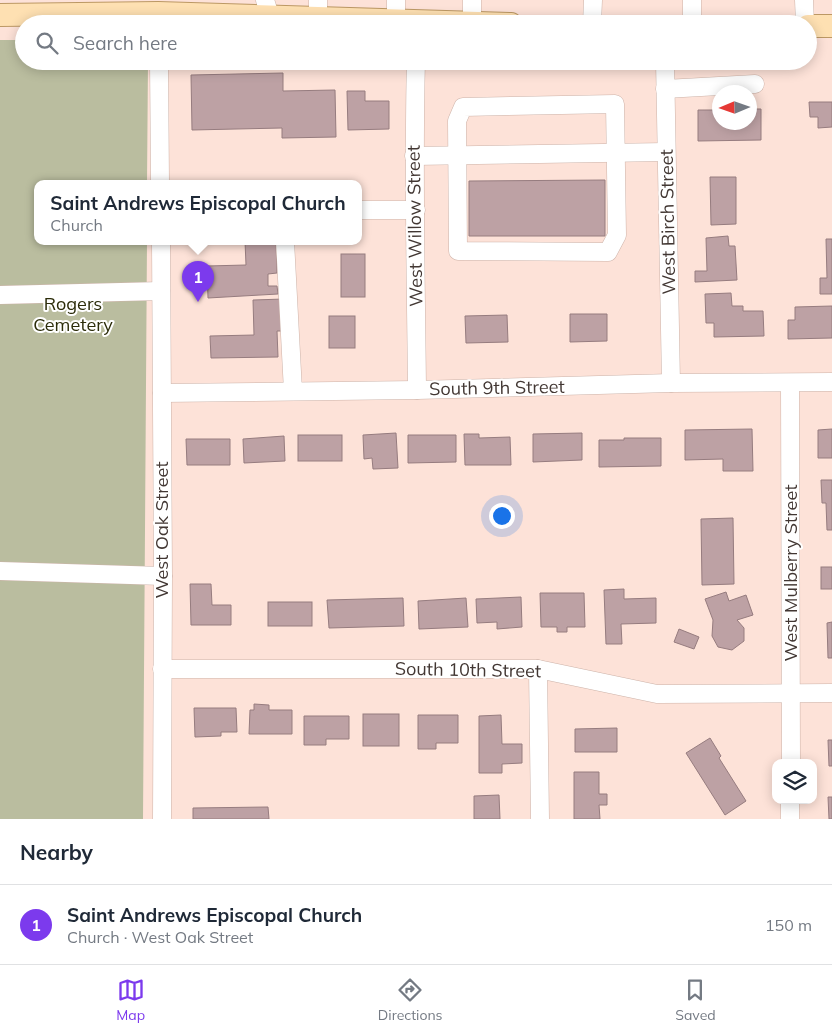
<!DOCTYPE html>
<meta charset="utf-8">
<style>
:root{--surface:#fff;--page:#f6f6f7;--text:#1f2937;--muted:#747a83;--line:#e0e1e3;--accent:#7c3aed}
body{margin:0;font-family:Mulish,sans-serif;background:var(--page);color:var(--text)}
.controls{position:absolute;right:15px;bottom:15px;display:grid;overflow:hidden;border-radius:10px;box-shadow:0 2px 12px #0003}
.controls button{width:45px;height:45px;display:grid;place-items:center;padding:0;border:0;border-bottom:1px solid var(--line);background:var(--surface);color:var(--text);font:25px sans-serif}
.compass{position:absolute;left:712px;top:85px;width:45px;height:45px;border-radius:50%;background:var(--surface);box-shadow:0 2px 12px #0003;rotate:268deg}
.you{position:absolute;left:501px;top:515px;width:18px;height:18px;margin:-12px;border:4px solid #fff;border-radius:50%;background:#1a73e8;box-shadow:0 0 0 8px #1a73e833}
.badge{display:grid;place-items:center;width:32px;height:32px;border-radius:50%;background:var(--accent);color:#fff;font-size:16px;font-weight:700}
.pin{position:absolute;translate:-50% -41px;filter:drop-shadow(0 1px 2px #0008)}
.pin::after{content:'';position:absolute;top:26px;width:18px;height:15px;background:inherit;clip-path:polygon(0 0,100% 0,50% 100%)}
.popup{position:absolute;left:34px;top:180px;width:328px;height:65px;box-sizing:border-box;display:grid;place-content:center;border-radius:10px;background:var(--surface);filter:drop-shadow(0 1px 4px #0005);font-size:16px;white-space:nowrap;color:var(--muted)}
.popup b{font-size:19px;color:var(--text)}
.popup::after{content:'';position:absolute;left:50%;top:100%;margin-left:-10px;border:10px solid transparent;border-top-color:var(--surface)}
.list{margin:0;padding:0;list-style:none}
h2{display:flex;justify-content:space-between;align-items:center;height:65px;margin:0;padding:0 20px;font-size:21px}
h2 small{font-size:16px;font-weight:400;color:var(--muted)}
.list li{display:grid;grid-template-columns:32px 1fr auto;gap:15px;align-items:center;box-sizing:border-box;height:80px;padding:0 20px;border-top:1px solid var(--line)}
.list b{display:block;font-size:19px;white-space:nowrap}
.list p{margin:0;font-size:16px;white-space:nowrap;color:var(--muted)}
.list em{font-size:16px;font-style:normal;color:var(--muted)}
.icon{flex:none;width:28px;height:28px;fill:none;stroke:currentColor;stroke-width:2;stroke-linecap:round;stroke-linejoin:round}
.map{position:relative;flex:none;width:832px;height:819px;overflow:hidden}
.search{position:absolute;background:var(--surface);box-shadow:0 2px 12px #0003;left:15px;right:15px;top:15px;height:55px;display:flex;align-items:center;gap:12px;box-sizing:border-box;padding:0 18px;border-radius:28px;color:var(--muted);font-size:19px}
.sheet{height:145px;background:var(--surface)}
nav{display:flex;justify-content:space-around;align-items:center;box-sizing:border-box;height:70px;border-top:1px solid var(--line);background:var(--surface);font-size:14px;color:var(--muted)}
nav a{display:grid;justify-items:center;gap:2px}
nav .on{color:var(--accent)}
.map>svg:first-child{display:block}
</style>
<div class="map">
<svg width="832" height="819" viewBox="0 0 832 819">
<rect width="100%" height="100%" fill="#fde2d8"/>
<path fill="#babd9f" d="M0 40H24V61H148L147 183H38V241H147L143 819H0Z"/>
<g fill="#bda1a4" stroke="#967c7f">
<path d="M283 73V91L335 90 336 137 282 138V128L192 130 191 75Z"/>
<path d="M347 91H365V101H389V129L348 130Z"/>
<path d="M809 102H832V127L818 128V117H810Z"/>
<path d="M750 109H761V140L698 141V110H720V122H750Z"/>
<path d="M710 177H736V224L711 225Z"/>
<path d="M605 180V236H469V181Z"/>
<path d="M728 236 729 246H735L737 280 695 282V271H707L706 238Z"/>
<path d="M826 239H832V294H820V278H827Z"/>
<path d="M245 241H276L277 273 268 274V286H277L278 294 208 298 207 266 246 265Z"/>
<rect x="341" y="254" width="24" height="43"/>
<path d="M731 293 732 306H743V311H763L764 336 714 337V323H706L705 294Z"/>
<path d="M284 299 285 331H277L278 357 211 358 210 336 254 335 253 300Z"/>
<path d="M832 306V338L788 339V320H795V307Z"/>
<path d="M570 314H607V341L570 342Z"/>
<path d="M507 315 508 342 466 343 465 316Z"/>
<rect x="329" y="316" width="26" height="32"/>
<path d="M752 429 753 471H723V459L685 460V430Z"/>
<path d="M832 429V458H818V430Z"/>
<path d="M396 433 398 468 373 469 372 458 364 459 363 435Z"/>
<path d="M582 433V460L533 462V434Z"/>
<path d="M464 434H479V438L510 437 511 465H465Z"/>
<rect x="298" y="435" width="44" height="26"/>
<path d="M408 435H456V462L408 463Z"/>
<path d="M284 436 285 461 244 463 243 439Z"/>
<path d="M624 438H661V466L599 467V440H624Z"/>
<path d="M186 439H230V465H187Z"/>
<path d="M821 480H832V530H827L826 503H822Z"/>
<path d="M733 518 734 584 702 585 701 519Z"/>
<rect x="821" y="567" width="11" height="22"/>
<path d="M190 584H211L212 605H231V625H191Z"/>
<path d="M624 589V599L656 598V623L621 624 622 644H606L604 590Z"/>
<path d="M726 592 729 601 746 595 753 615 737 620 744 628V641L732 650 718 647 712 636 713 620 705 599Z"/>
<path d="M540 593H584L585 627H567V632H557V627H541Z"/>
<path d="M521 597 522 627 497 629V622L477 623 476 599Z"/>
<path d="M403 598 404 626 329 628 327 600Z"/>
<path d="M466 598 468 627 419 629 418 601Z"/>
<rect x="268" y="602" width="44" height="24"/>
<path d="M832 622V658H828L827 623Z"/>
<path d="M679 629 699 637 694 649 674 642Z"/>
<path d="M254 704 269 705V710H292V734H249L250 710H254Z"/>
<path d="M194 708H236L237 732H221V736L195 737Z"/>
<rect x="363" y="714" width="36" height="32"/>
<path d="M418 715H458V743H436V749H418Z"/>
<path d="M501 715 502 744H522V763L502 764V773H479V716Z"/>
<path d="M304 716H349V739H326V745H304Z"/>
<path d="M617 728V752H575V729Z"/>
<path d="M710 738 721 756 719 758 746 801 725 815 686 753Z"/>
<path d="M828 740H832V766H829Z"/>
<path d="M574 772H599V794H607V805H599L600 819H574Z"/>
<path d="M499 795 500 819H474V796Z"/>
<path d="M828 797H832V819H829Z"/>
<path d="M268 807 269 819H193V808Z"/>
</g>
<g fill="none" stroke-linecap="round" stroke-linejoin="round">
<defs>
<g id="minor">
<path d="M265 0 270 16"/>
<path d="M318 0V17"/>
<path d="M692 0V24"/>
<path d="M804 0 805 24"/>
<path d="M396 19V0"/>
<path d="M472 22V0"/>
<path d="M592 24 593 0"/>
<path d="M159 61 160 183"/>
<path d="M416 61C413 171 416 280 417 390"/>
<path d="M665 61 671 383"/>
<path d="M665 89 755 84"/>
<path d="M615 104 617 235 608 252 458 251 457 121 463 107Z"/>
<path d="M414 156 666 152"/>
<path d="M358 210H416"/>
<path d="M161 241 163 576 162 819"/>
<path d="M285 241 293 391"/>
<path d="M0 295 161 291"/>
<path d="M790 384 791 763"/>
<path d="M162 393 417 390 671 383 832 382"/>
<path d="M0 571 163 576"/>
<path d="M162 669H538L657 694 832 693"/>
<path d="M538 669 540 819"/>
<path d="M790 819V800"/>
</g>
<g id="major">
<path d="M0 15 158 13 511 24"/>
<path d="M808 26H832"/>
</g>
</defs>
<use href="#minor" stroke="#cdb3a9" stroke-width="19"/>
<use href="#major" stroke="#bc9864" stroke-width="24"/>
<use href="#minor" stroke="#fff" stroke-width="18"/>
<use href="#major" stroke="#fee0b2" stroke-width="22"/>
</g>
<g text-anchor="middle" stroke-width="4" stroke-linejoin="round" paint-order="stroke">
<g font-size="18" fill="#423733" stroke="#fff">
<text transform="translate(668 222) rotate(-91)" y="6">West Birch Street</text>
<text transform="translate(415 226) rotate(-91)" y="6">West Willow Street</text>
<text transform="translate(497 388) rotate(-1)" y="6">South 9th Street</text>
<text transform="translate(162 530) rotate(-90)" y="6">West Oak Street</text>
<text transform="translate(791 573) rotate(-90)" y="6">West Mulberry Street</text>
<text transform="translate(468 670) rotate(1)" y="6">South 10th Street</text>
</g>
<g font-size="18" fill="#2b2c09" stroke="#fff">
<text x="73" y="310">Rogers<tspan x="73" dy="21">Cemetery</tspan></text>
</g>
</g>
</svg>
<div class="controls">
<button><svg class="icon" aria-label="layers" viewBox="0 0 24 24"><path d="M12 4l9 5-9 5-9-5zM3 14l9 5 9-5"/></svg></button>
</div>
<svg class="compass" viewBox="-18 -18 36 36"><path d="M0-13l5 13h-10z" fill="#e53935"/><path d="M0 13l5-13h-10z" fill="#747a83"/></svg>
<div class="you"></div>
<div class="pin badge" style="left:198px;top:302px">1</div>
<div class="popup"><b>Saint Andrews Episcopal Church</b>Church</div>
<div class="search"><svg class="icon" aria-label="search" viewBox="0 0 24 24"><circle cx="10" cy="10" r="6"/><path d="M15 15l6 6"/></svg>Search here</div>
</div>
<section class="sheet">
<h2>Nearby<small></small></h2>
<ul class="list">
<li><span class="badge">1</span><div><b>Saint Andrews Episcopal Church</b><p>Church · West Oak Street</p></div><em>150 m</em></li>
</ul>
</section>
<nav>
<a class="on"><svg class="icon" aria-label="map" viewBox="0 0 24 24"><path d="M3 6l6-2 6 2 6-2v14l-6 2-6-2-6 2zM9 4v14M15 6v14"/></svg>Map</a>
<a><svg class="icon" aria-label="directions" viewBox="0 0 24 24"><path d="M12 3l9 9-9 9-9-9zM9 14v-3h6M13 9l2 2-2 2"/></svg>Directions</a>
<a><svg class="icon" aria-label="saved" viewBox="0 0 24 24"><path d="M7 4h10v16l-5-4-5 4z"/></svg>Saved</a>
</nav>
